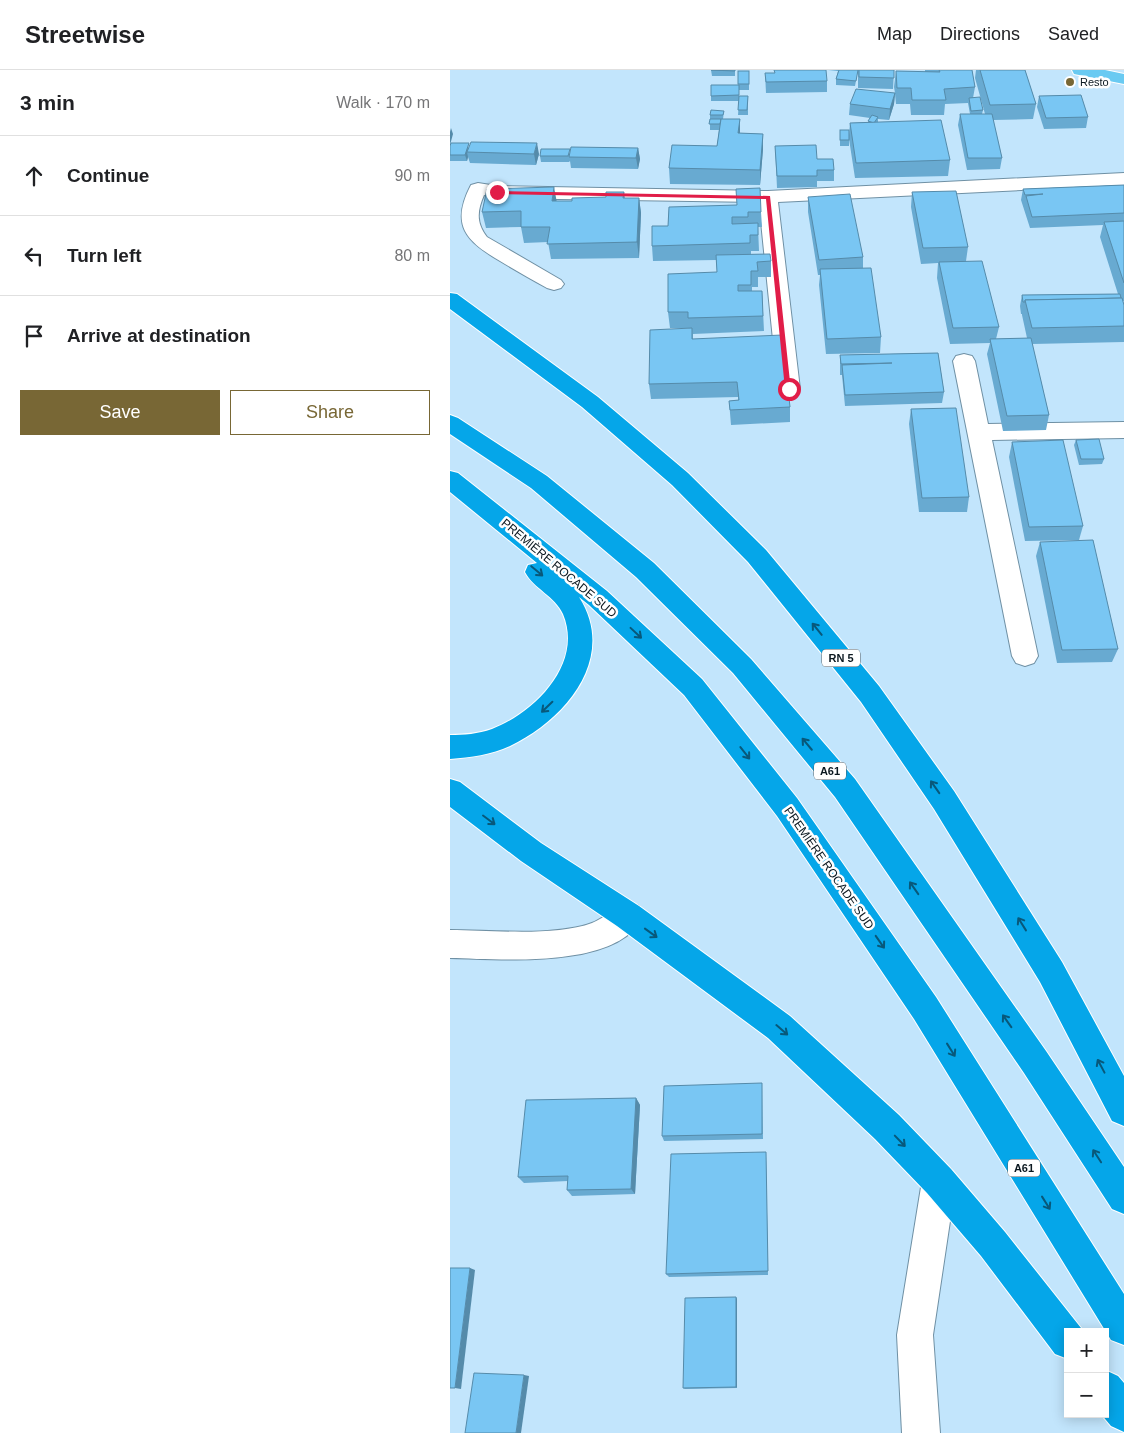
<!DOCTYPE html>
<meta charset="utf-8">
<style>
:root{--surface:#fff;--page:#f6f6f6;--text:#202124;--muted:#757577;--line:#e0e0e0;--accent:#786735}
body{margin:0;font-family:Arial,sans-serif;background:var(--page);color:var(--text)}
.controls{position:absolute;right:15px;bottom:15px;display:grid;overflow:hidden;border-radius:0px;box-shadow:0 2px 12px #0003}
.controls button{width:45px;height:45px;display:grid;place-items:center;padding:0;border:0;border-bottom:1px solid var(--line);background:var(--surface);color:var(--text);font:25px sans-serif}
.stop{position:absolute;width:15px;height:15px;margin:-11px;border:4px solid #e11d48;border-radius:50%;background:#fff}
.stop.end{background:#e11d48;border-color:#fff;box-shadow:0 1px 5px #0008}
.list{margin:0;padding:0;list-style:none}
h2{display:flex;justify-content:space-between;align-items:center;height:65px;margin:0;padding:0 20px;font-size:21px}
h2 small{font-size:16px;font-weight:400;color:var(--muted)}
.list li{display:grid;grid-template-columns:32px 1fr auto;gap:15px;align-items:center;box-sizing:border-box;height:80px;padding:0 20px;border-top:1px solid var(--line)}
.list b{display:block;font-size:19px;white-space:nowrap}
.list em{font-size:16px;font-style:normal;color:var(--muted)}
.actions{display:flex;gap:10px;padding:15px 20px}
.actions a{flex:1;padding:11px 0;border:1px solid var(--accent);border-radius:0px;text-align:center;font-size:18px;color:var(--accent)}
.actions .main{background:var(--accent);color:#fff}
.icon{flex:none;width:28px;height:28px;fill:none;stroke:currentColor;stroke-width:2;stroke-linecap:round;stroke-linejoin:round}
.map{position:relative;flex:none;width:674px;height:1363px;overflow:hidden}
header{display:flex;align-items:center;gap:30px;box-sizing:border-box;height:70px;padding:0 25px;background:var(--surface);border-bottom:1px solid var(--line)}
header strong{font-size:24px}
nav{display:flex;gap:28px;margin-inline-start:auto;font-size:18px}
main{display:flex}
aside{flex:1;background:var(--surface)}
.map>svg:first-child{display:block}
</style>
<header>
<strong>Streetwise</strong>
<nav><a>Map</a><a>Directions</a><a>Saved</a></nav>
</header>
<main>
<aside>
<h2>3 min<small>Walk · 170 m</small></h2>
<ul class="list">
<li><svg class="icon" aria-label="ahead" viewBox="0 0 24 24"><path d="M12 20V5M6 11l6-6 6 6"/></svg><div><b>Continue</b></div><em>90 m</em></li>
<li><svg class="icon" aria-label="left" viewBox="0 0 24 24"><path d="M17 20v-9H6M10 6l-5 5 5 5"/></svg><div><b>Turn left</b></div><em>80 m</em></li>
<li><svg class="icon" aria-label="arrive" viewBox="0 0 24 24"><path d="M6 21V4h12l-3 4 3 4H6"/></svg><div><b>Arrive at destination</b></div></li>
</ul>
<div class="actions"><a class="main">Save</a><a>Share</a></div>
</aside>
<div class="map">
<svg width="674" height="1363" viewBox="0 0 674 1363">
<rect width="100%" height="100%" fill="#c2e5fc"/>
<g fill="none" stroke-linecap="round" stroke-linejoin="round">
<defs>
<g id="minor">
<path d="M674 103V115L328 132 350 319 347 324 339 326 331 324 328 319 309 132 47 128 34 125C27 141 26 153 37 167L111 210 114 214 111 218 104 220 97 218C81 209 65 200 50 191 16 171 0 155 21 115L28 113 47 116 318 121Z"/>
<path d="M514 284 522 286 525 291 538 354 674 352V368L542 370 588 586 584 593 575 596 566 593 562 586 503 291 506 286Z"/>
<path d="M178 832 189 836 193 846C169 900 49 889 0 888V860C40 860 104 867 142 853 155 848 165 837 178 832Z"/>
<path d="M489 1094 501 1099 506 1111 483 1265 490 1363H452L447 1265 472 1111 477 1099Z"/>
</g>
<path id="major" d="M622 0H655L674 4V14L624 4Z"/>
<g id="highway">
<path d="M0 223 7 224 148 327 238 403 316 480 429 616 504 721 612 892 674 1006V1056L662 1051 590 912 484 739 411 632 298 492 222 415 132 337 0 239Z"/>
<path d="M0 345 8 348 97 406 204 493 301 589 405 709 596 981 674 1097V1144L662 1139 574 1003 385 727 283 603 186 507 81 418 0 364Z"/>
<path d="M0 401 8 403 157 521 252 609 347 728 486 927 674 1224V1275L661 1270 464 949 327 746 234 625 139 535 129 527C168 588 115 650 60 676 41 685 21 687 0 689V665C14 665 28 664 42 659 84 643 134 594 113 544 105 526 84 519 75 502L78 495 87 493 0 422Z"/>
<path d="M0 709 10 712 91 773 189 836 340 946 449 1045 501 1099 555 1162 631 1258 633 1262H618V1289L605 1284 531 1186 477 1123 425 1069 318 968 167 856 71 791 0 737Z"/>
<path d="M655 1300 668 1306 674 1313V1362L661 1356 651 1344H655Z"/>
</g>
</defs>
<use href="#minor" stroke="#6f90a4" stroke-width="2"/>
<use href="#major" stroke="#fff" stroke-width="2"/>
<use href="#highway" stroke="#fff" stroke-width="2"/>
<use href="#minor" fill="#fff" fill-rule="evenodd"/>
<use href="#major" fill="#69caf2" fill-rule="evenodd"/>
<use href="#highway" fill="#05a6e9" fill-rule="evenodd"/>
</g>
<g fill="#68aad1">
<path d="M261 0H285V6H262Z"/>
<path d="M378 0H408L405 16 386 15V9L388 1Z"/>
<path d="M408 0H459H444L443 19 408 18Z"/>
<path d="M475 0H522L525 17 523 28 533 40 532 44H535L525 8 526 0H575L586 34 583 49 543 50 552 88 550 99 517 100 508 55 510 44H520L518 33 495 34 494 45H461L460 34H446L445 24 444 34 439 50 428 49V52L500 90 498 106 405 108 399 69V76H390V60L399 65 400 53 418 52 420 48 399 45 400 34 445 23 444 17 446 1 475 2Z"/>
<path d="M299 1V20H289V26H298V45H288L289 31H261V26L288 15Z"/>
<path d="M315 3 377 11V22L316 23Z"/>
<path d="M589 26 638 47 636 58 594 59 587 37Z"/>
<path d="M274 41 273 49H290V63L313 64V79L310 115 220 114 219 98 267 76 269 60H260V45Z"/>
<path d="M0 76 89 84 86 95 20 93 18 87 17 91H0Z"/>
<path d="M325 76 367 89 384 100V111H367V117L327 118Z"/>
<path d="M188 78 190 89 188 99 121 98 120 91 119 92H91L90 86Z"/>
<path d="M674 115V231H673L674 235V272L582 274 599 345 596 360 553 361 537 284 540 273 500 274 487 208 488 193 471 194 461 137 462 122 518 177 516 191 549 257 546 269 577 268 572 245V244H571L570 236 572 225 668 224 650 167 653 155 580 158 571 130 573 119Z"/>
<path d="M174 122 175 128H189L191 143 189 188 101 189 98 172 74 173 71 157 36 158 32 142 106 131H122L156 127Z"/>
<path d="M358 127 413 187V198L431 267 430 283 376 284 369 215 370 205H368L358 142Z"/>
<path d="M219 137 311 142 312 157H308L309 181H301V185L321 191V207H308V217H302V221H312L314 261 243 264V269L340 337V352L281 355 279 331 288 330V327L201 329 199 314 239 258H220L218 242 267 202 266 190 203 191 202 176 218 156Z"/>
<path d="M488 283 494 322 492 333 395 336 392 305H390V285Z"/>
<path d="M461 339 519 427 517 442H469L459 354Z"/>
<path d="M626 370 654 389 652 394 629 395 624 375Z"/>
<path d="M562 372 633 456 629 470 575 471 559 387Z"/>
<path d="M590 472 668 579 662 592 607 593 586 486Z"/>
<path d="M312 1013 313 1069 214 1071 212 1066Z"/>
<path d="M186 1028 190 1035 185 1124 122 1126 117 1120 118 1111 74 1113 68 1107Z"/>
<path d="M316 1082 318 1205 219 1207 216 1204Z"/>
<path d="M286 1227 287 1229V1318L235 1319 233 1318Z"/>
</g>
<g fill="#558baa">
<path d="M445 23 444 34 439 50 440 39Z"/>
<path d="M290 49V64L288 63Z"/>
<path d="M1 58 3 64 0 75V62Z"/>
<path d="M313 64V79L310 115V100Z"/>
<path d="M19 73 17 82 18 87 17 91 15 85Z"/>
<path d="M87 73 89 84 86 95 84 84Z"/>
<path d="M188 78 190 89 188 99 186 88Z"/>
<path d="M104 117 107 133 102 131Z"/>
<path d="M189 128 191 143 189 188 187 172Z"/>
<path d="M186 1028 190 1035 185 1124 181 1119Z"/>
<path d="M20 1198 25 1200 11 1319 5 1318Z"/>
<path d="M286 1227 287 1229V1318L286 1317Z"/>
<path d="M74 1305 79 1306 71 1363H66Z"/>
</g>
<g fill="#79c6f3" stroke="#558baa">
<path d="M261 0H285V1Z"/>
<path d="M324 0H376L377 11 316 12 315 3H325Z"/>
<path d="M389 0H408L406 11 386 9Z"/>
<path d="M409 0H444V8L409 7Z"/>
<path d="M489 0H522L525 17 494 19 496 30H462L461 18H447L446 1 490 2Z"/>
<path d="M530 0H575L586 34 540 35Z"/>
<rect x="288" y="1" width="11" height="13"/>
<path d="M261 15H289V25L261 26Z"/>
<path d="M406 19 445 23 440 39 400 34Z"/>
<path d="M631 25 638 47 596 48 589 26Z"/>
<path d="M289 26H298L297 40H288Z"/>
<path d="M530 27 533 40 521 41 519 28Z"/>
<path d="M261 40 274 41 273 45H260Z"/>
<path d="M510 44H542L552 88H518Z"/>
<path d="M422 45 428 47 424 53 418 51Z"/>
<path d="M260 49H271L270 54H259Z"/>
<path d="M271 49H290L288 63 313 64 310 100 219 98 222 75 267 76Z"/>
<path d="M491 50 500 90 406 93 400 53Z"/>
<rect x="390" y="60" width="9" height="10"/>
<path d="M21 72 87 73 84 84 17 82Z"/>
<path d="M1 73H19L15 85H0V76Z"/>
<path d="M366 75 367 89H383L384 100H367V106H327L325 76Z"/>
<path d="M121 77 188 78 186 88 119 87Z"/>
<path d="M91 79H120L118 86H90Z"/>
<path d="M674 115V143L582 147 576 126 593 124 575 125 573 119Z"/>
<path d="M104 117 102 131H122V128L156 127V122H174L173 128H189L187 172 97 174 100 157H71V141L32 142 37 119Z"/>
<path d="M310 118 311 142H298V147H282V154L308 153V165H300V173L202 176V156H218L219 137 287 135 286 119Z"/>
<path d="M506 121 518 177 473 178 462 122Z"/>
<path d="M400 124 413 187 369 190 358 127Z"/>
<path d="M674 151V213L654 152Z"/>
<path d="M320 184 321 191 307 192 308 201H301V215H288V221H312L313 246 238 248V242H218V204L267 202 266 185Z"/>
<path d="M532 191 549 257 503 258 489 192Z"/>
<path d="M421 198 431 267 377 269 370 199Z"/>
<path d="M670 224 671 228 575 230V232H573L572 225Z"/>
<path d="M672 228 674 235V256L582 258 575 230Z"/>
<path d="M242 258V269L332 265 340 337 280 340 279 331 289 330 287 312 199 314 200 260Z"/>
<path d="M581 268 599 345 557 346 540 269Z"/>
<path d="M488 283 494 322 395 325 392 295 442 293 391 294 390 285Z"/>
<path d="M506 338 519 427 472 428 461 339Z"/>
<path d="M649 369 654 389H631L626 370Z"/>
<path d="M613 370 633 456 579 457 562 372Z"/>
<path d="M643 470 668 579 612 580 590 472Z"/>
<path d="M312 1013V1064L212 1066 214 1016Z"/>
<path d="M186 1028 181 1119 117 1120 118 1106 68 1107 76 1030Z"/>
<path d="M316 1082 318 1201 216 1204 221 1084Z"/>
<path d="M0 1198H20L5 1318H0Z"/>
<path d="M286 1227V1317L233 1318 235 1228Z"/>
<path d="M24 1303 74 1305 66 1363H15Z"/>
</g>
<defs><path id="oneway-shaft" d="M-6 0H5M1.5-3L5.5 0L1.5 3" fill="none" stroke-width="1.6" stroke-linecap="round" stroke-linejoin="round" transform="scale(1.25)"/></defs>
<g stroke="#08587a">
<use href="#oneway-shaft" transform="translate(87 501) rotate(40)"/>
<use href="#oneway-shaft" transform="translate(367 559) rotate(-129)"/>
<use href="#oneway-shaft" transform="translate(186 563) rotate(43)"/>
<use href="#oneway-shaft" transform="translate(97 637) rotate(136)"/>
<use href="#oneway-shaft" transform="translate(357 674) rotate(-130)"/>
<use href="#oneway-shaft" transform="translate(295 683) rotate(52)"/>
<use href="#oneway-shaft" transform="translate(485 717) rotate(-125)"/>
<use href="#oneway-shaft" transform="translate(39 750) rotate(37)"/>
<use href="#oneway-shaft" transform="translate(464 818) rotate(-125)"/>
<use href="#oneway-shaft" transform="translate(572 854) rotate(-122)"/>
<use href="#oneway-shaft" transform="translate(201 863) rotate(36)"/>
<use href="#oneway-shaft" transform="translate(430 872) rotate(55)"/>
<use href="#oneway-shaft" transform="translate(557 951) rotate(-125)"/>
<use href="#oneway-shaft" transform="translate(332 960) rotate(41)"/>
<use href="#oneway-shaft" transform="translate(501 980) rotate(58)"/>
<use href="#oneway-shaft" transform="translate(651 996) rotate(-118)"/>
<use href="#oneway-shaft" transform="translate(450 1071) rotate(46)"/>
<use href="#oneway-shaft" transform="translate(647 1086) rotate(-123)"/>
<use href="#oneway-shaft" transform="translate(596 1133) rotate(58)"/>
</g>
<path fill="#e11d48" d="M45 121 320 126 341 321 335 319 316 129 47 124Z"/>
<circle fill="#786735" stroke="#fff" stroke-width="2" cx="620" cy="12" r="5"/>
<g text-anchor="middle" stroke-width="5" stroke-linejoin="round" paint-order="stroke">
<g font-size="11" fill="#0b1820" stroke="#fff" text-anchor="start">
<text x="630" y="16">Resto</text>
</g>
<g fill="#fff" stroke="#545d63" stroke-width="1">
<rect x="372" y="579.5" width="38" height="17" rx="4"/>
<rect x="364" y="692.5" width="32" height="17" rx="4"/>
<rect x="558" y="1089.5" width="32" height="17" rx="4"/>
</g>
<g font-size="11" font-weight="bold" fill="#0b1820">
<text x="391" y="592">RN 5</text>
<text x="380" y="705">A61</text>
<text x="574" y="1102">A61</text>
</g>
<g font-size="12" fill="#0b1820" stroke="#fff">
<text transform="translate(109 498) rotate(40)" y="4">PREMIÈRE ROCADE SUD</text>
<text transform="translate(379 798) rotate(55)" y="4">PREMIÈRE ROCADE SUD</text>
</g>
</g>
</svg>
<div class="controls">
<button>+</button>
<button>−</button>
</div>
<div class="stop" style="left:339px;top:319px"></div>
<div class="stop end" style="left:47px;top:122px"></div>
</div>
</main>
